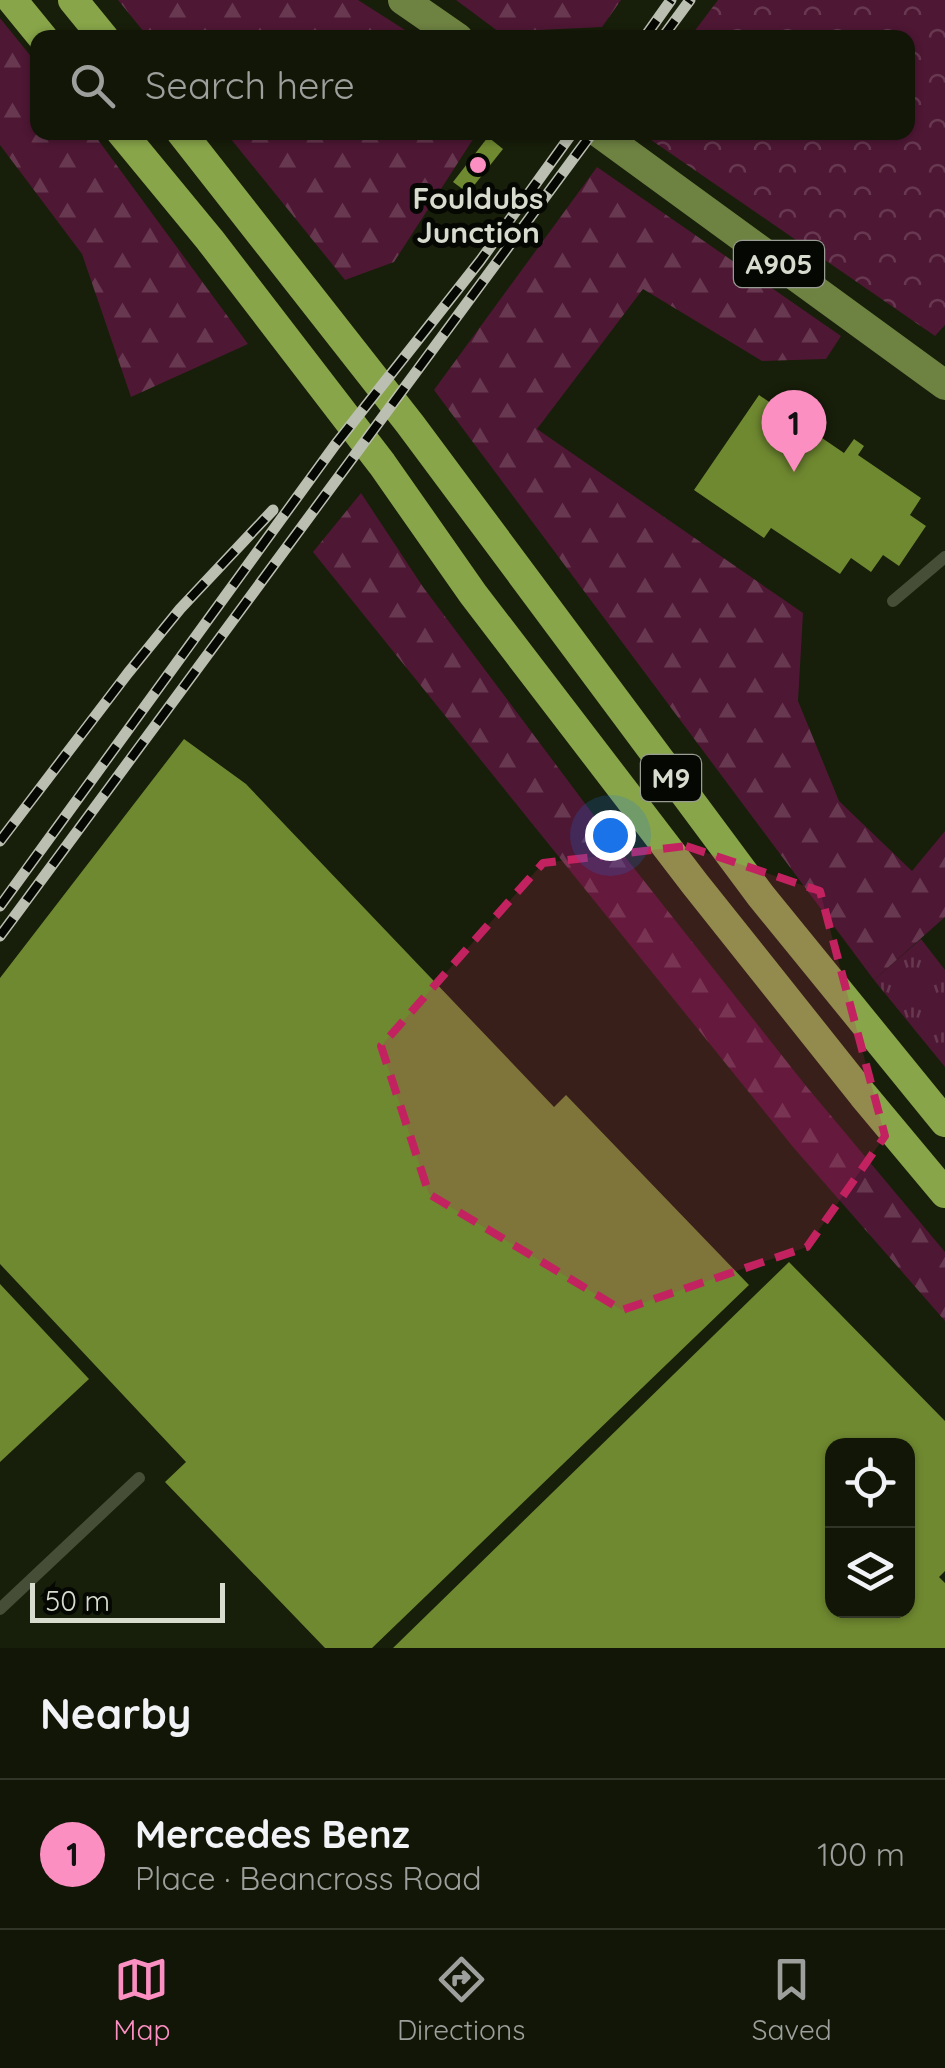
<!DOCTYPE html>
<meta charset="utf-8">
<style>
:root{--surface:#111607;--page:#1e2315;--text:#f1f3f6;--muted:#9c9f9b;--line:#303528;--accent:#fc8fc2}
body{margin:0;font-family:Quicksand,sans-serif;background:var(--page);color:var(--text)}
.controls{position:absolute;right:30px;bottom:30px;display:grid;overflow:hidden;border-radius:20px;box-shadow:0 2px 8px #0004}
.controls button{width:90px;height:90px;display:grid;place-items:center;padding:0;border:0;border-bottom:2px solid var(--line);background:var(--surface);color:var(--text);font:50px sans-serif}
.scale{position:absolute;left:30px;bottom:25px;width:195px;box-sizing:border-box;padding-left:10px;border:5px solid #d7dccf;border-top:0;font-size:28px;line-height:35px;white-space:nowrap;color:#d7dccf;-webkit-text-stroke:8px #050702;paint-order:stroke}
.you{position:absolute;left:610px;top:835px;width:35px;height:35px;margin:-25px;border:8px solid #fff;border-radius:50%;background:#1a73e8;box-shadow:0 0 0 15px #1a73e833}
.badge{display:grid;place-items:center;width:65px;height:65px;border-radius:50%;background:var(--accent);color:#111;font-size:32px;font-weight:700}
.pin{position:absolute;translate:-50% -82px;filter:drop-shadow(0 2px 5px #0008)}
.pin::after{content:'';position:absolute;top:52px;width:35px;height:30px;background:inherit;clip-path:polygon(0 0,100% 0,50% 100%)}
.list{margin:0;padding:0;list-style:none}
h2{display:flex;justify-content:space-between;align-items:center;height:130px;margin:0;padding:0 40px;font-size:42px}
h2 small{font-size:32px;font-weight:400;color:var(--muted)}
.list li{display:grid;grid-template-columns:65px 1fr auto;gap:30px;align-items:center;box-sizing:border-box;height:150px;padding:0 40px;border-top:2px solid var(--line)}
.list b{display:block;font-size:38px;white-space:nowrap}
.list p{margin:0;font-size:32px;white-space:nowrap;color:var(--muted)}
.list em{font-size:32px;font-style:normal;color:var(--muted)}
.icon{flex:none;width:55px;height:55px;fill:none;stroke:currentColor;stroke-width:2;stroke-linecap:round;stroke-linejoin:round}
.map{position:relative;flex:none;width:945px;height:1648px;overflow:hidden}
.search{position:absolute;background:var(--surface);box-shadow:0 2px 8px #0004;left:30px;right:30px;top:30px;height:110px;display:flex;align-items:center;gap:25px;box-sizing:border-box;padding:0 35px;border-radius:20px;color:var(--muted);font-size:38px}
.sheet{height:280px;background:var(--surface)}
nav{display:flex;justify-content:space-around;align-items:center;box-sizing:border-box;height:140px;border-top:2px solid var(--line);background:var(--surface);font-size:28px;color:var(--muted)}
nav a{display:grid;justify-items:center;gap:5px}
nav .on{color:var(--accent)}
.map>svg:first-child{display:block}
</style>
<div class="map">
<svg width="945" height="1648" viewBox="0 0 945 1648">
<defs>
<pattern id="grass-tufts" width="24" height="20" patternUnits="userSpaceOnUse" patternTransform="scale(2.5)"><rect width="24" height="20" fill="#4e1734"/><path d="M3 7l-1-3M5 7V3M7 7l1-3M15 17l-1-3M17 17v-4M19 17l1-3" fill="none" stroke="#673850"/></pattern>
<pattern id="forest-firs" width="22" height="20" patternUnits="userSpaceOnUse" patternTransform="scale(2.5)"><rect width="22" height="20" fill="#4e1734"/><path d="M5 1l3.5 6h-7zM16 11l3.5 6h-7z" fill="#673850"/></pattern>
<pattern id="park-crowns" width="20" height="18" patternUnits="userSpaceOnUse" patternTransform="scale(2.5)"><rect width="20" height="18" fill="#4e1734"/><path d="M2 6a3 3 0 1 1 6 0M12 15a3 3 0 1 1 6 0" fill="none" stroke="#673850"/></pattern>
</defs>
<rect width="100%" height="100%" fill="#171e09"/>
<path fill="url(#grass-tufts)" d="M921 939 945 970V1067L874 980Z"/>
<g fill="url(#forest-firs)">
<path d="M118 0H358L416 37H148Z"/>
<path d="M456 0H621L602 27 499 32Z"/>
<path d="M0 18 37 64 38 132 93 133 248 344 131 397 82 254 0 145Z"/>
<path d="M226 133H477L394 262 345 280Z"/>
<path d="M597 167 841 336 826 359 762 361 643 289 537 429 803 613 798 701 839 801 912 871 945 831V917L874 980 434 390Z"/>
<path d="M361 493 423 587 622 853 806 1086 945 1252V1321L793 1147 313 552Z"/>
</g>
<path fill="url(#park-crowns)" d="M718 0H945V325L935 336 641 133 908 132V38L690 37Z"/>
<g fill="#6f8930" fill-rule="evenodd">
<path d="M488 137 503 149 468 193 453 182Z"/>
<path d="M759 395 844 453 854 439 864 446 858 455 921 498 910 515 926 526 899 566 883 555 871 572 851 558 840 574 771 528 764 538 694 490Z"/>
<path d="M184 739 246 784 554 1107 566 1095 749 1285 372 1648H325L165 1482 186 1462 0 1264V978Z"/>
<path d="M789 1262 945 1421V1571L939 1577 945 1583V1648H393ZM832 1446H908V1610H832Z"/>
<path d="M0 1284 89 1379 0 1462Z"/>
</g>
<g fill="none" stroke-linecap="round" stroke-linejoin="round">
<path stroke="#666c5b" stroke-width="5" stroke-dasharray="5 5" stroke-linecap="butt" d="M545 38 600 33"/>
<g stroke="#464e37" stroke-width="12">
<path d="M893 601 945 557"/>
<path d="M0 1609 139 1478"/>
</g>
<g stroke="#6e8242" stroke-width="30">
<path d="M403 0 458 38"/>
<path d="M598 132 945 385"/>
</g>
<g stroke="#88a549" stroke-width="30">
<path d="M12 0 43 38"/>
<path d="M73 0 104 38"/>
<path d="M121 132 210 240 382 464 473 594 695 884 863 1095 945 1193"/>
<path d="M181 132 410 424 761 896 945 1122"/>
</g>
<defs>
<g id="rail">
<path d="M644 38 671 0"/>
<path d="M662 38 690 0"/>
<path d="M0 841 128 673 180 609 273 510"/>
<path d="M0 906 335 445 480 261 573 132"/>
<path d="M0 936 593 132"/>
</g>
</defs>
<use href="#rail" stroke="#babfb1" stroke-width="11"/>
<use href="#rail" stroke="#050702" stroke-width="8" stroke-dasharray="22" stroke-linecap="butt"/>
</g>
<path fill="#c32261" fill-opacity="0.2" stroke="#c32261" stroke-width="8" stroke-dasharray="20 12" stroke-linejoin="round" d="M686 846 820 891 885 1136 807 1247 622 1310 429 1194 381 1046 543 863Z"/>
<circle fill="#fc8fc2" stroke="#050702" stroke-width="4" cx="478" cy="165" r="10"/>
<g text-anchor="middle" stroke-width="10" stroke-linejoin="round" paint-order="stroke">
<g fill="#050702" stroke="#989c92" stroke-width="2.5">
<rect x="734" y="241" width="90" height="46" rx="8"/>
<rect x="641" y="755" width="60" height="46" rx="8"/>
</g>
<g font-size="28" font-weight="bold" fill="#d7dccf">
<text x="779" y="274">A905</text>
<text x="671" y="788">M9</text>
</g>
<g font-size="30" font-weight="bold" fill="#d7dccf" stroke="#050702">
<text x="478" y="209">Fouldubs<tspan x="478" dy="34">Junction</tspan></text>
</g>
</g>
</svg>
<div class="controls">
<button><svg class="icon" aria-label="locate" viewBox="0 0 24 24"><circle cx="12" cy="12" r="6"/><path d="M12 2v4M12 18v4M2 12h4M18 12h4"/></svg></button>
<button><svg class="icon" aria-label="layers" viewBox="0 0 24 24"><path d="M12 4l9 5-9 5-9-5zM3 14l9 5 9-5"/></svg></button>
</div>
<div class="scale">50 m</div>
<div class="you"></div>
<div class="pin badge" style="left:794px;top:472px">1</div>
<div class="search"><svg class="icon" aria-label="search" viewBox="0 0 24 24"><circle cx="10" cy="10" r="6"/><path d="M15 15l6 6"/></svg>Search here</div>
</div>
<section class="sheet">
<h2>Nearby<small></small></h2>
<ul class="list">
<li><span class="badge">1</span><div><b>Mercedes Benz</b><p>Place · Beancross Road</p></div><em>100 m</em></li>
</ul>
</section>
<nav>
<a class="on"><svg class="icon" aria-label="map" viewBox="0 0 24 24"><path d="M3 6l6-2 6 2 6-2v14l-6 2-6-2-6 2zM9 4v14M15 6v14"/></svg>Map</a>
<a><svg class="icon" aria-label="directions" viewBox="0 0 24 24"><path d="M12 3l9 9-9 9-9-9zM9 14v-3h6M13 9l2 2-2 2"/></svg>Directions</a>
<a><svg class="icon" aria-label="saved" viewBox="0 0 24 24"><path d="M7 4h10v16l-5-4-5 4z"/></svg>Saved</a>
</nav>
